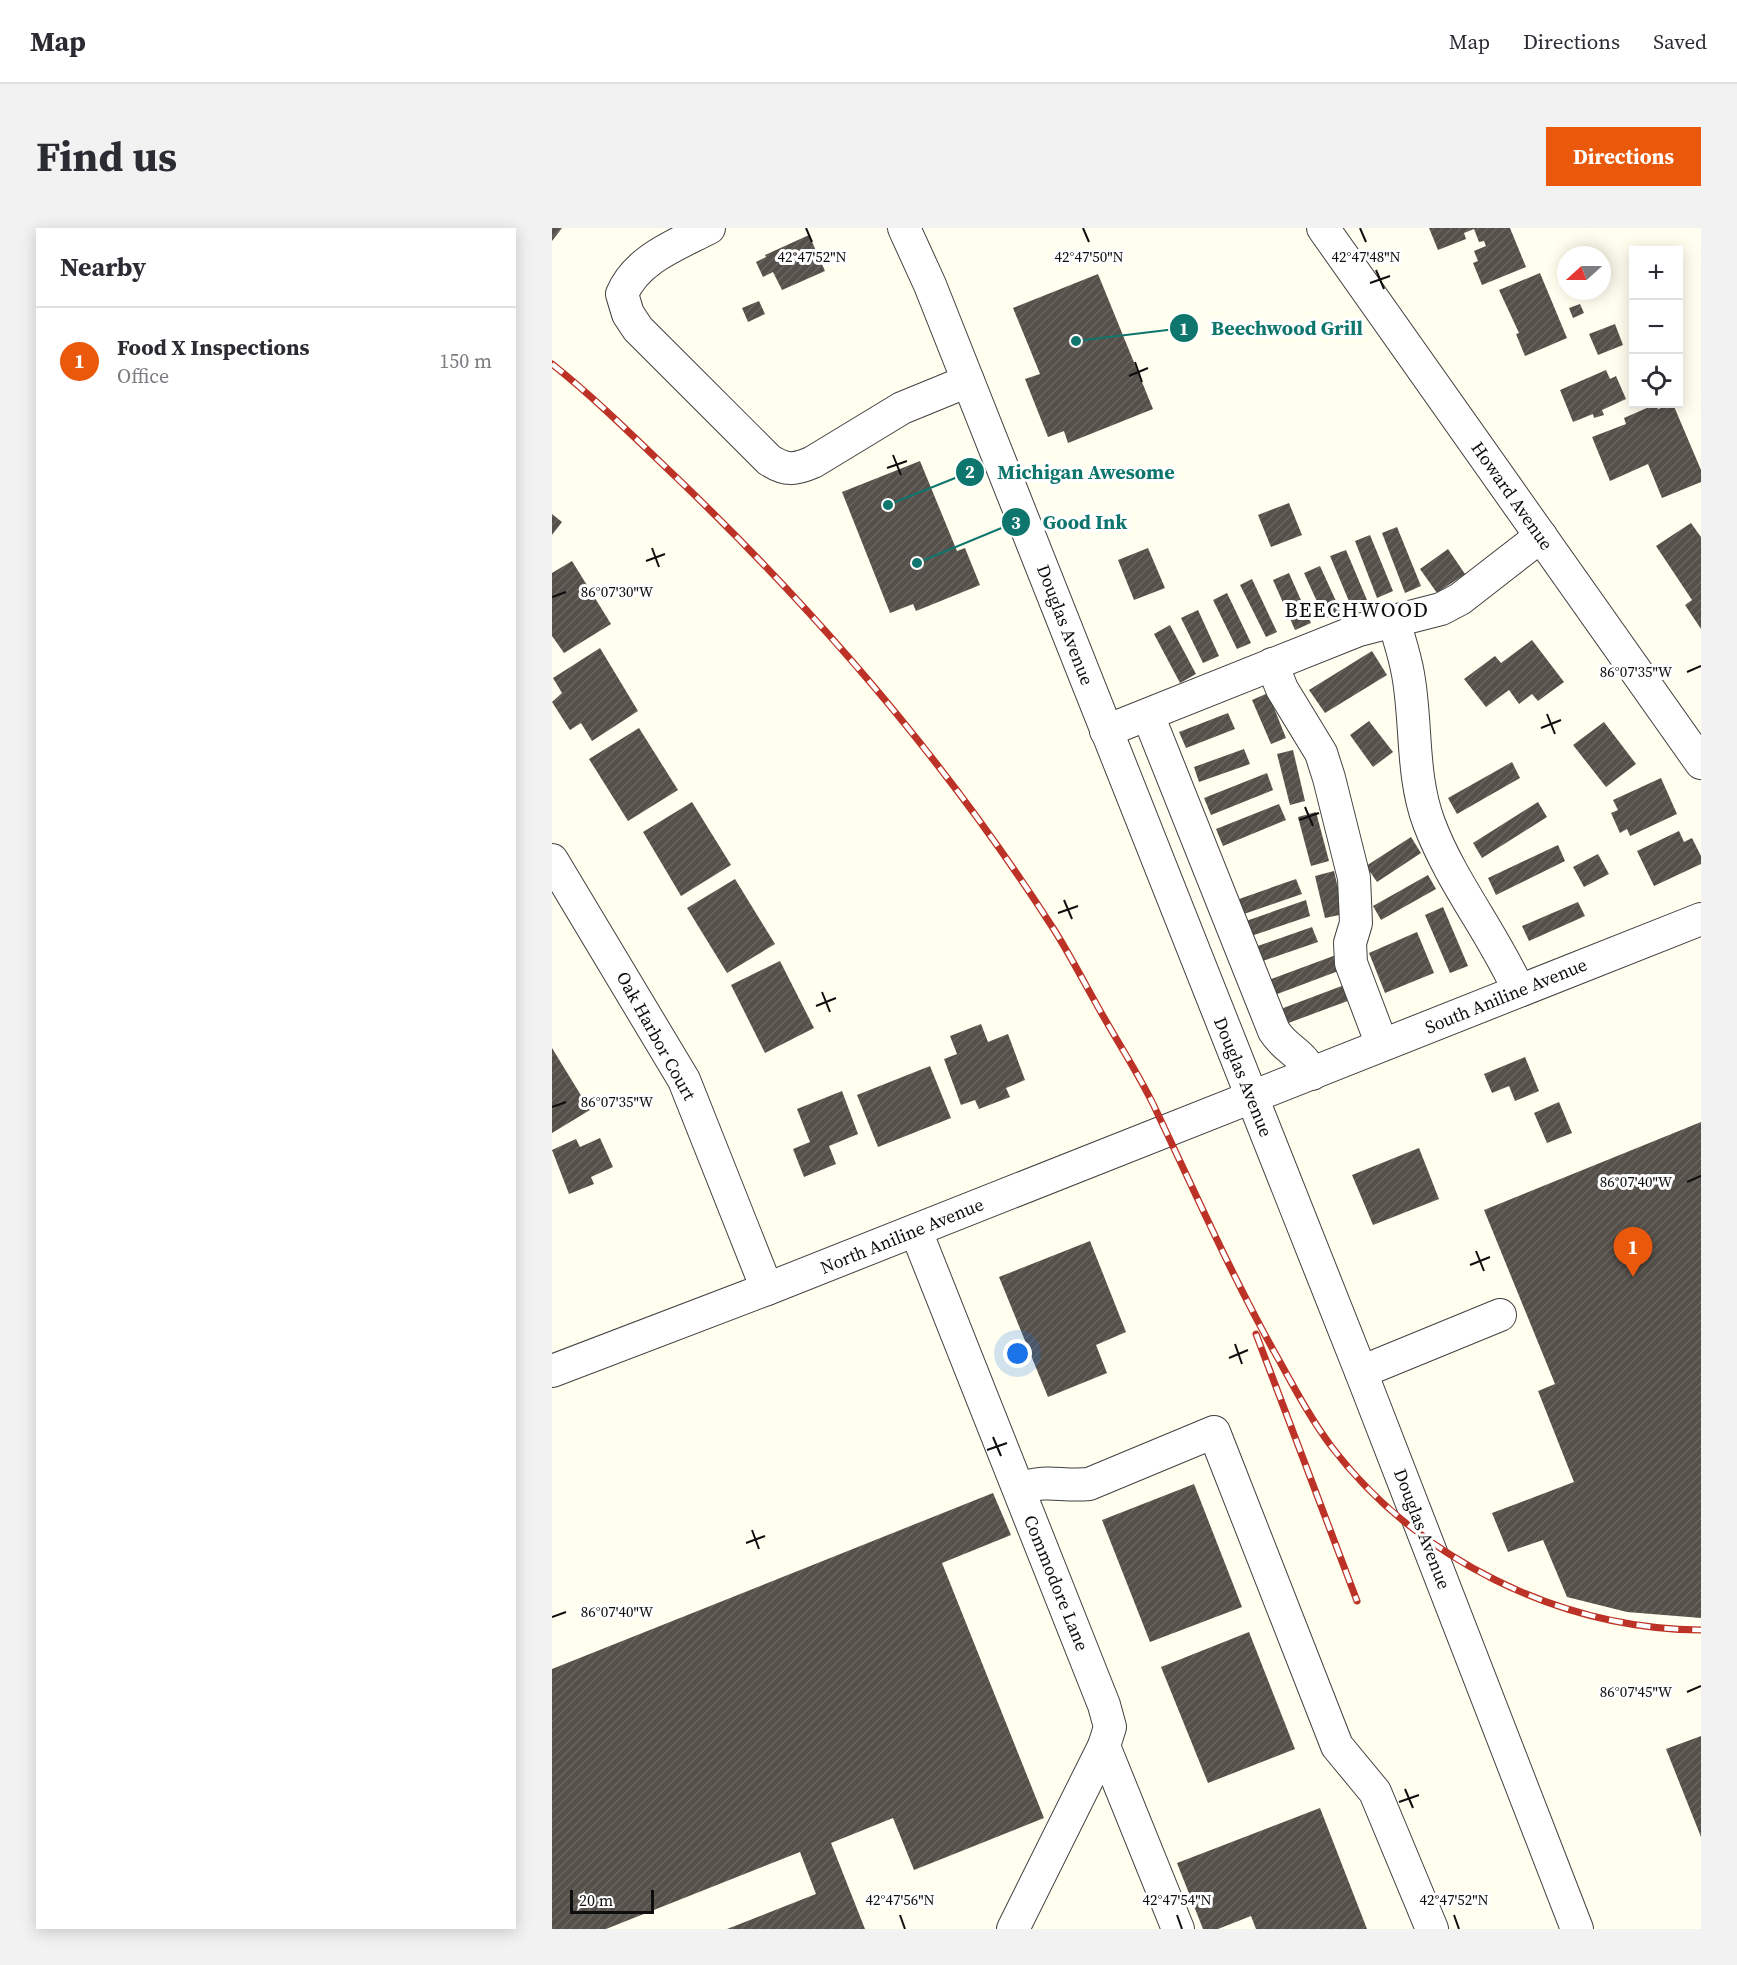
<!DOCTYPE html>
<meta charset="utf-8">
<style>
:root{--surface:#fff;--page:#f2f2f3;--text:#2b2b33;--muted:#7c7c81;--line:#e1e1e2;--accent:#ea580c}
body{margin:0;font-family:"Source Serif 4",serif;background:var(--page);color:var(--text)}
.controls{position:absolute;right:18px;top:18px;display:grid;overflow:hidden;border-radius:0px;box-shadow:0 3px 15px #0003}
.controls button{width:54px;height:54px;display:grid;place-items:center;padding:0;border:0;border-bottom:2px solid var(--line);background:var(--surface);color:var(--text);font:30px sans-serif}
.compass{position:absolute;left:1005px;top:18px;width:54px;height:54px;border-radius:50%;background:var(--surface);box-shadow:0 3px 15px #0003;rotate:249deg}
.scale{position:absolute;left:18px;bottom:15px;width:84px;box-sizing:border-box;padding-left:6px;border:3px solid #0e0e0e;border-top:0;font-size:16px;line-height:21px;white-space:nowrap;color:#0e0e0e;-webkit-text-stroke:4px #fff;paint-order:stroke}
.you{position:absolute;left:466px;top:1126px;width:21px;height:21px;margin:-15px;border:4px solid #fff;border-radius:50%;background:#1a73e8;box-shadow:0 0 0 9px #1a73e833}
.badge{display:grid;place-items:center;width:39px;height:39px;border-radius:50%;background:var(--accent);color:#fff;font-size:20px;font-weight:700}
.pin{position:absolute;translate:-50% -50px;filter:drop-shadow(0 2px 3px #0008)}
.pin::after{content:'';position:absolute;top:32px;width:21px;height:18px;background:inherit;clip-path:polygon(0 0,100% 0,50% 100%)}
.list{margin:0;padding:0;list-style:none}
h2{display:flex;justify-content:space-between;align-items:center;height:78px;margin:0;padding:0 24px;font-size:26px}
h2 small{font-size:20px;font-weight:400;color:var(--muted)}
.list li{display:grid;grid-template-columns:39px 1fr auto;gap:18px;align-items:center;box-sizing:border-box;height:108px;padding:0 24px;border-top:2px solid var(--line)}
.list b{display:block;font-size:22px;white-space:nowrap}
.list p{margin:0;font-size:20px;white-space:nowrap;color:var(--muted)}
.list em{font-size:20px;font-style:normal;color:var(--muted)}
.icon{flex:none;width:33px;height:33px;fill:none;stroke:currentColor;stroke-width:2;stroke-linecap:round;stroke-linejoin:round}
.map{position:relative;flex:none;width:1149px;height:1701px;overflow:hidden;border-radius:0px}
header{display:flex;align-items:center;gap:36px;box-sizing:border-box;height:84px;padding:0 30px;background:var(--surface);border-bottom:2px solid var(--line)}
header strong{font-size:28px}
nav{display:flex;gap:33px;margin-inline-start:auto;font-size:21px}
.intro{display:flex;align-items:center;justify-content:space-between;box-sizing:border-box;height:144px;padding:0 36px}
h1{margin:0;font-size:42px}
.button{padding:15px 27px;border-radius:0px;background:var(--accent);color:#fff;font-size:21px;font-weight:700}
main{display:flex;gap:36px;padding:0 36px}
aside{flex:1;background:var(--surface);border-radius:0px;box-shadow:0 3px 15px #0003}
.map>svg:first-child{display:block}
</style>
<header>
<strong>Map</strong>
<nav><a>Map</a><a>Directions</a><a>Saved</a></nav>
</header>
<div class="intro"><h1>Find us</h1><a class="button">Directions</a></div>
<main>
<aside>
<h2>Nearby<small></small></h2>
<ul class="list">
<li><span class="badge">1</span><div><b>Food X Inspections</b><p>Office</p></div><em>150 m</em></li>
</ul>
</aside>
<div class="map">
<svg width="1149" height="1701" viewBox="0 0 1149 1701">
<defs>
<pattern id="building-hatch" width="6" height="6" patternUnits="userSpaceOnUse" patternTransform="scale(1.5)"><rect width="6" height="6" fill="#56504a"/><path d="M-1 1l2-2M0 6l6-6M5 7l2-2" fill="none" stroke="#696560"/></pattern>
</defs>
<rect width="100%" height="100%" fill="#fffeef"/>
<g fill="url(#building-hatch)">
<path d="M0 0H10L0 13Z"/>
<path d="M877 0H958L974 39 930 57 921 35 926 33 922 23 934 18 932 13 927 14 922 1 912 5 914 11 886 22Z"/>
<path d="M257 7 273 43 230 62 221 44 211 49 204 34 214 29 213 27Z"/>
<path d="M988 45 1015 110 973 128 964 106 967 105 947 62Z"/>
<path d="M546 46 601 181 516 215 512 203 496 209 473 151 488 146 461 80Z"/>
<path d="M207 73 213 86 196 94 190 80Z"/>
<path d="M1028 76 1032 85 1021 90 1017 80Z"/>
<path d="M1063 96 1071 117 1046 127 1037 106Z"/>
<path d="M1054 142 1058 151 1064 148 1074 171 1050 182 1052 187 1042 190 1041 186 1021 194 1008 162Z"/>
<path d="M1104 176 1106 181 1121 176 1149 242V254L1110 270 1096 236 1058 253 1040 209 1074 196 1072 190Z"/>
<path d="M368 233 405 323 413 320 428 357 364 383 361 376 338 385 290 264Z"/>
<path d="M737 275 750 307 719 319 706 287Z"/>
<path d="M0 286 10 294 0 307Z"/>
<path d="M1139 295 1149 309V401L1133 377 1140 372 1104 318Z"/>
<path d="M845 299 869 358 853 365 830 305Z"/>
<path d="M818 307 841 363 825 370 803 313Z"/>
<path d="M596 320 613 360 582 372 566 332Z"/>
<path d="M896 321 913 346 885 365 868 341Z"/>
<path d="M794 322 815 372 799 378 778 328Z"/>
<path d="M20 333 59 396 12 425 0 408V345Z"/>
<path d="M768 338 789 384 773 391 752 345Z"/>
<path d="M737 345 759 395 743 402 721 352Z"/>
<path d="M700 351 725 404 714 409 688 357Z"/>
<path d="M675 365 699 415 685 421 661 372Z"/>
<path d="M646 382 667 428 651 435 629 390Z"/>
<path d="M618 397 644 446 628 455 602 406Z"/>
<path d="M980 412 1012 454 986 473 980 466 967 476 957 462 934 479 912 451 943 428 949 435Z"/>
<path d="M48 420 86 483 40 513 29 495 18 502 0 474 10 465 1 450Z"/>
<path d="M820 423 835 447 773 485 757 462Z"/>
<path d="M716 465 734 510 719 516 700 472Z"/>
<path d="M676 485 683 501 634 520 627 504Z"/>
<path d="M817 493 841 524 821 539 798 507Z"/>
<path d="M1052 494 1084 536 1054 559 1021 517Z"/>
<path d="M87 500 126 562 76 593 37 531Z"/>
<path d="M692 521 698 536 647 554 642 539Z"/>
<path d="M741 522 753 573 738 577 725 526Z"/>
<path d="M960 534 968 550 905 586 896 570Z"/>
<path d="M715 545 721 562 659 587 652 570Z"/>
<path d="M1109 550 1125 586 1078 608 1075 601 1068 605 1059 585 1066 582 1061 572Z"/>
<path d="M140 574 179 637 129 668 91 604Z"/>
<path d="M986 574 995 589 930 630 921 615Z"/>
<path d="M727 576 734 592 671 618 664 601Z"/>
<path d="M764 584 777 633 759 638 746 589Z"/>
<path d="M1127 603 1132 614 1140 610 1149 628V636L1102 658 1085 623Z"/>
<path d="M859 609 869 625 825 654 814 638Z"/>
<path d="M1006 617 1013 633 944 667 936 650Z"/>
<path d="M1046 626 1057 646 1032 659 1021 639Z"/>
<path d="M782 643 792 686 773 690 763 648Z"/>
<path d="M876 647 884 661 829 692 821 678Z"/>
<path d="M183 651 223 716 175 745 135 680Z"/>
<path d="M744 651 750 666 692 686 687 671Z"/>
<path d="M754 672 758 688 699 708 694 693Z"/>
<path d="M1026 674 1033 688 977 713 970 698Z"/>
<path d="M891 679 916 738 898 745 873 687Z"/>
<path d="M760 699 766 714 708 734 703 719Z"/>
<path d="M865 704 882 745 833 765 817 725Z"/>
<path d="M784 727 789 742 720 768 714 753Z"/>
<path d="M228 733 262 800 213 825 179 757Z"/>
<path d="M795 756 801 771 731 797 726 782Z"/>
<path d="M429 796 436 814 456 806 473 852 454 860 458 869 427 881 423 872 409 877 392 831 405 826 398 808Z"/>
<path d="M0 820 38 882 0 905Z"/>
<path d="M973 829 987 863 963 873 957 858 940 865 932 846Z"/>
<path d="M378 838 399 890 326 919 305 867Z"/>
<path d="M290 863 306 906 277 918 284 936 252 949 241 921 258 914 245 881Z"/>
<path d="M1007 874 1020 905 995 915 982 885Z"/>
<path d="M1149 894V1390L1075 1384 1015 1369 991 1312 956 1324 940 1285 1022 1254 986 1163 1003 1156 932 982Z"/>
<path d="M48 910 61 939 39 949 42 956 17 966 0 922 24 911 28 919Z"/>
<path d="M867 920 887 971 821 997 800 947Z"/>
<path d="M538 1013 574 1104 544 1117 555 1145 496 1169 447 1049Z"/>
<path d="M642 1256 690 1379 598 1414 550 1292Z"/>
<path d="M441 1265 459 1307 390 1335 492 1590 362 1642 341 1590 279 1615 313 1701H175L264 1666 248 1624 54 1701H0V1441Z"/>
<path d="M697 1404 743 1521 656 1555 609 1439Z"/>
<path d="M1149 1508V1609L1114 1521Z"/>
<path d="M768 1580 815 1701H704L699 1688 666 1701H651L625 1635Z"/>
</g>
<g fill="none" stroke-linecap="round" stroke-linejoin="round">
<defs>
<g id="minor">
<path d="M157 0C124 17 85 31 70 66L76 86 86 101 217 232C234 243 243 242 261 234L350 180 416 153"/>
<path d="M352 0 378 57 809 1144 1025 1701"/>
<path d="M771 0 1149 535"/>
<path d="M842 393C847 411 853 428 856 446 865 495 859 547 877 595 899 654 941 705 967 763"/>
<path d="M720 436 730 461 769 525 777 550 802 650 804 695 798 715 799 735 830 817"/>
<path d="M596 487 722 803C734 822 750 824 760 846"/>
<path d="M554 503 807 402 889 381 908 371 989 308"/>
<path d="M0 632 132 852 215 1061"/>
<path d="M364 1003 552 1477 558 1499 552 1518 461 1701"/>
<path d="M0 1143 215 1061 1149 691"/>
<path d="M809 1144 948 1087"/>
<path d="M467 1261C497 1250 507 1259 537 1256L662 1204 785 1518 823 1564 880 1701"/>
<path d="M552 1518 626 1701"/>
</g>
</defs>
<use href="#minor" stroke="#414141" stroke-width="34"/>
<use href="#minor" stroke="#fff" stroke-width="32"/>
<defs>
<g id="rail">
<path d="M0 136C44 171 84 211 125 250 266 385 395 535 501 700 520 730 536 762 554 793 570 821 588 849 602 878 643 964 681 1051 728 1134 744 1163 759 1191 779 1218 865 1331 1008 1401 1149 1402"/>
<path d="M704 1106 805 1373"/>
</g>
</defs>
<use href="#rail" stroke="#bc3227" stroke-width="7"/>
<use href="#rail" stroke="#fff" stroke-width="4.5" stroke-dasharray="14" stroke-linecap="butt"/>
</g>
<path fill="none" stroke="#0e0e0e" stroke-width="2" d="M254 0 260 14M531 0 537 14M808 0 814 14M824 42 832 61M818 55 838 48M583 134 590 154M577 148 596 140M341 227 349 247M335 240 355 233M100 320 107 339M94 333 113 326M0 369 14 364M1135 444 1149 438M995 486 1003 506M989 500 1009 492M753 579 761 598M747 592 767 585M512 672 520 691M506 685 526 678M270 764 278 784M264 778 284 770M0 879 14 874M1135 954 1149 948M924 1023 932 1043M918 1037 938 1029M683 1116 690 1136M677 1130 696 1122M441 1209 449 1228M435 1222 455 1215M200 1302 207 1321M194 1315 213 1308M0 1389 14 1384M1135 1464 1149 1458M853 1561 861 1580M847 1574 867 1567M348 1687 353 1701M625 1687 630 1701M902 1687 907 1701"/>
<g text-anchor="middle" stroke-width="6" stroke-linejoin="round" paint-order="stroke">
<g font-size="18" fill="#0e0e0e" stroke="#fff">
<text transform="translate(960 268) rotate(55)" y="6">Howard Avenue</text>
<text transform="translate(513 397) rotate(69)" y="6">Douglas Avenue</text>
<text transform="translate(954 768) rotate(-22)" y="6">South Aniline Avenue</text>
<text transform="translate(104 808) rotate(61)" y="6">Oak Harbor Court</text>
<text transform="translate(691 849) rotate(68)" y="6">Douglas Avenue</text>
<text transform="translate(350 1008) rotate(-22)" y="6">North Aniline Avenue</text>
<text transform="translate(870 1301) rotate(69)" y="6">Douglas Avenue</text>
<text transform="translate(504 1355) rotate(68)" y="6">Commodore Lane</text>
</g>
<g font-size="21" letter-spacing="1.5" fill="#0e0e0e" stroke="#fff">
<text x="805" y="389">BEECHWOOD</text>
</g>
</g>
<g font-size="15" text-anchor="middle" fill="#0e0e0e" stroke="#fff" stroke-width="6" stroke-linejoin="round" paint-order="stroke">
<text x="260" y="34">42°47'52"N</text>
<text x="537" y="34">42°47'50"N</text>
<text x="814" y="34">42°47'48"N</text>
<text x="65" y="369">86°07'30"W</text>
<text x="1084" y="449">86°07'35"W</text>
<text x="65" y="879">86°07'35"W</text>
<text x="1084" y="959">86°07'40"W</text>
<text x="65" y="1389">86°07'40"W</text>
<text x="1084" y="1469">86°07'45"W</text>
<text x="348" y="1677">42°47'56"N</text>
<text x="625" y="1677">42°47'54"N</text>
<text x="902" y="1677">42°47'52"N</text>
</g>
<path fill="none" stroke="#0f766e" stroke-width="2" d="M524 113L632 100M336 277L418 244M365 335L464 294"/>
<g fill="#0f766e" stroke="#fff" stroke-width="2">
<circle cx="524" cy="113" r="6"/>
<circle cx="336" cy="277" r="6"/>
<circle cx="365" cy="335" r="6"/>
<circle cx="632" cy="100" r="15"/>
<circle cx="418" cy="244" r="15"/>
<circle cx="464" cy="294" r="15"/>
</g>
<g font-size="18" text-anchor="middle" font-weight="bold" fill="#fff">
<text x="632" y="107">1</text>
<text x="418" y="250">2</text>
<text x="464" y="301">3</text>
</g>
<g font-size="20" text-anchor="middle" font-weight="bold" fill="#0f766e" stroke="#fff" stroke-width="6" stroke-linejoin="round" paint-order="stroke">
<text x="735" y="107">Beechwood Grill</text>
<text x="534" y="251">Michigan Awesome</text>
<text x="533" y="301">Good Ink</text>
</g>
</svg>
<div class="controls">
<button>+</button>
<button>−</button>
<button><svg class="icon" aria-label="locate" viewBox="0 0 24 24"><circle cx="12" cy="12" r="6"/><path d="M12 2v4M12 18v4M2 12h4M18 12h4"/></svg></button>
</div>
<svg class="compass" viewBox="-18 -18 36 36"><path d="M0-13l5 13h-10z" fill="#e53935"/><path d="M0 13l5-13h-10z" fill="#7c7c81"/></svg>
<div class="scale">20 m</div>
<div class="you"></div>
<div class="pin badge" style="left:1081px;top:1049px">1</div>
</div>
</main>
